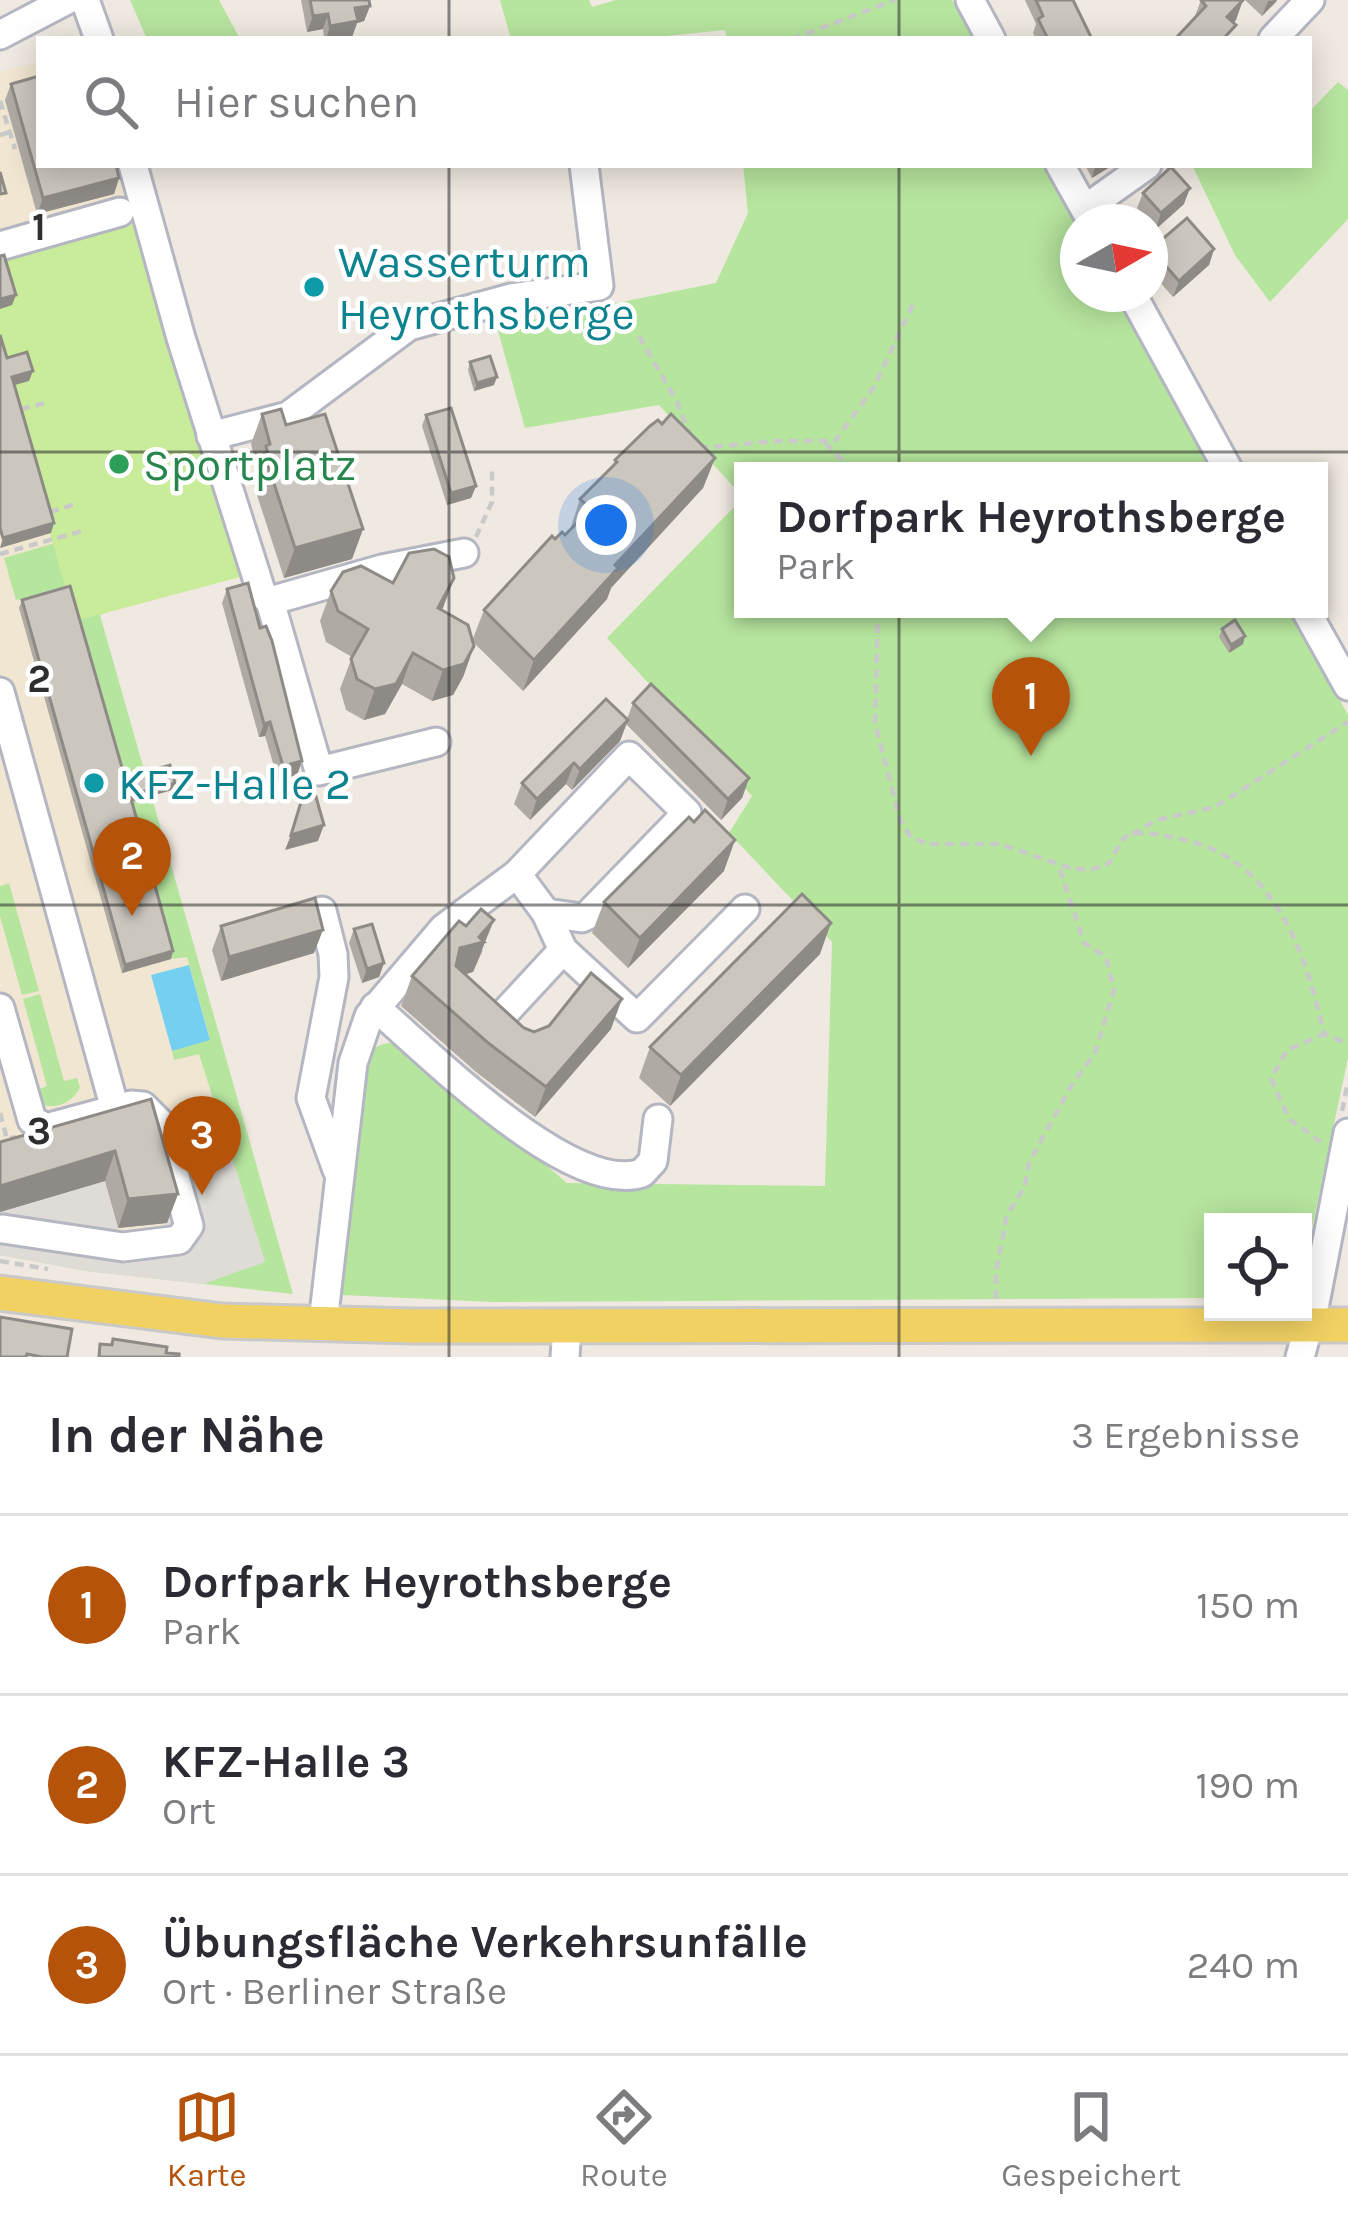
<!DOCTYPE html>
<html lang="de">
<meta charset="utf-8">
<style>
:root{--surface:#fff;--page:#f7f7f7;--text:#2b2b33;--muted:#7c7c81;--line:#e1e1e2;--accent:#b45309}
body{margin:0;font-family:Karla,sans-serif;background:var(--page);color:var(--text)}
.controls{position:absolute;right:36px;bottom:36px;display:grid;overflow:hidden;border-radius:0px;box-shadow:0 6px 30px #0003}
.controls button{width:108px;height:108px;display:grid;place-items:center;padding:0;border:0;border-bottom:3px solid var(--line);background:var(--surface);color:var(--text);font:60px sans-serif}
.compass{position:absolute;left:1060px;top:204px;width:108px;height:108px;border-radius:50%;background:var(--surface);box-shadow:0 6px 30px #0003;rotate:81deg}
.you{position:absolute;left:606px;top:525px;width:42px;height:42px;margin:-30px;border:9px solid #fff;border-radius:50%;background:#1a73e8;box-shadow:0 0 0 18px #1a73e833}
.badge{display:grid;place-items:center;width:78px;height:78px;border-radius:50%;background:var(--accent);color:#fff;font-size:39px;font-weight:700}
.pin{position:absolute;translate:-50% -99px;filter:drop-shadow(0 3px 6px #0008)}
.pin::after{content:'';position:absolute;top:63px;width:42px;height:36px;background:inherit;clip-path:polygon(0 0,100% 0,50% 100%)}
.popup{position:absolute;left:734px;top:462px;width:594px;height:156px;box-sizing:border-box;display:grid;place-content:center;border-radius:0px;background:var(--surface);filter:drop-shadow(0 3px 9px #0005);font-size:39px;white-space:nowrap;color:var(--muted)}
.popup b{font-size:45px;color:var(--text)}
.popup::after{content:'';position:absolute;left:50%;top:100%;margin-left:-24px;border:24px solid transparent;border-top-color:var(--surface)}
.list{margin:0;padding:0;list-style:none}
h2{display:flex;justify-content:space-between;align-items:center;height:156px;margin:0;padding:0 48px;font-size:51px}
h2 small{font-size:39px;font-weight:400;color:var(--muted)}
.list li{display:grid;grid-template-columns:78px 1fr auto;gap:36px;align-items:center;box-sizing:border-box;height:180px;padding:0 48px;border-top:3px solid var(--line)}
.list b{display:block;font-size:45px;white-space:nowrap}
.list p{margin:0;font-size:39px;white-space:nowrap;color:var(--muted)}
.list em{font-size:39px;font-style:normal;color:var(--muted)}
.icon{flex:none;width:66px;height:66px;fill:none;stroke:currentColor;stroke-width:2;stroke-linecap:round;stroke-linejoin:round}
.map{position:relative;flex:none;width:1348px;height:1357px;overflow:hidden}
.search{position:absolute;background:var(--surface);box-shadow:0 6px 30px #0003;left:36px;right:36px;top:36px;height:132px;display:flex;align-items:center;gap:30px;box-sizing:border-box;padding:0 42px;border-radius:0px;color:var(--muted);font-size:45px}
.sheet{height:696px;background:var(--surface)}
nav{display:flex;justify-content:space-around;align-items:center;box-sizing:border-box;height:168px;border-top:3px solid var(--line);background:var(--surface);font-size:33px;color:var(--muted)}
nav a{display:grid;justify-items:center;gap:6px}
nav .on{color:var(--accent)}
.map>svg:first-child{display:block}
</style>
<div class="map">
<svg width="1348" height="1357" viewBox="0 0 1348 1357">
<rect width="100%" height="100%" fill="#efe9e1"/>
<path fill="#f0e6d1" d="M39 62V165H121L240 577 100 615 293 1294 87 1271 0 1255V72Z"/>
<g fill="#b6e59e">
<path d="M130 0H219L240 39H147Z"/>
<path d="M500 0H589L592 7 616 0H952L974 39H727L725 30 636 39H511Z"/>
<path d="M1338 82 1348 90V219L1270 302 1235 255 1192 165H1309V112Z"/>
<path d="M743 165H1044L1078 226V294H1115L1213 471H743V497L659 405 525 428 497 327 716 283 748 213Z"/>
<path d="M743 498V609H1290L1348 715V1058L1303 1270V1222H1213V1298L492 1302 342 1295 362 1060C374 1045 387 1039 405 1046L567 1183 825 1186 832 942 729 833 752 796 607 638Z"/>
<path d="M79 536 107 612 100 615 293 1294 87 1271 0 1255 265 1262 199 1054 174 1060 172 1051 210 1039 187 957 171 959 26 598 16 600 4 558Z"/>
<path d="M9 883 39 991 22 995 0 916V886Z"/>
<path d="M40 994 64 1081 77 1078 80 1087C74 1102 56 1110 41 1104L34 1091 47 1086 23 999Z"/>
</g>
<path fill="#c9ec9a" d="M137 221 240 577 75 621 8 387 29 380 0 359V258Z"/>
<path fill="#dfdcd8" d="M216 1107 265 1262 203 1284 87 1271 0 1255V1210L113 1179 109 1197 120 1237 167 1224 141 1128Z"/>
<path fill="#75cff0" d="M189 965 210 1040 172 1051 151 975Z"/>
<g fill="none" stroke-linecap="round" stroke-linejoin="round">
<defs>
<g id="minor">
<path d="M85 0 99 39"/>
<path d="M970 0 991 39"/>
<path d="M0 35 67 0"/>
<path d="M1273 39 1310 0"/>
<path d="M133 165 181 338 262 594 270 601 382 569 464 553"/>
<path d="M1060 165 1092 222"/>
<path d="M1085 209 1147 165"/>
<path d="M0 246 120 212"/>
<path d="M1132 294 1229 471"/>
<path d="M211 436 288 416 409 326 511 298 599 286 584 165"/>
<path d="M270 601 319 771 436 742"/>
<path d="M1305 609 1348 686"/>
<path d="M0 692 115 1109"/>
<path d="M517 874 546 913 563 950 637 1018 745 909"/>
<path d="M322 911 333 954 334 977 311 1098 337 1170"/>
<path d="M375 1007C429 1053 571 1197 642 1173L653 1161 658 1119"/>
<path d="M0 1008 32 1120 46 1128 131 1105 143 1106 160 1123 189 1226 179 1240 123 1247 3 1229"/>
<path d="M499 1019 563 950"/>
<path d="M323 1323 353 1063 369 1016 444 928 517 874 629 756 687 813 588 915 582 918 546 913"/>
<path d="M565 1357 567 1327"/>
<path d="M1300 1357 1315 1303 1348 1133"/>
</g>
<path id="major" d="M0 1293 222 1321 413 1326 1348 1325"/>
</defs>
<use href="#minor" stroke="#b4b7c1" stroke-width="33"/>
<use href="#major" stroke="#c9c9c9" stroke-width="39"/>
<g stroke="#c9c9c9" stroke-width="4.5" stroke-dasharray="9 6" stroke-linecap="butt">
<path d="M792 39 895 0"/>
<path d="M0 101 15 149"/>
<path d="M0 135 14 131"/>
<path d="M639 336 677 402 689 433"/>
<path d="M21 409 46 403"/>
<path d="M825 443 845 463 847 471"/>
<path d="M699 448 776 441H835L874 387 915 300"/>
<path d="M50 512 76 504"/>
<path d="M476 537 492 502V469"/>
<path d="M0 554 82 531"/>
<path d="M878 609 875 723 900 820 910 836 926 844H1000L1070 868 1090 870 1108 864C1116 856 1118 839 1129 835 1145 830 1170 837 1185 840 1276 861 1306 954 1324 1034L1348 1044"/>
<path d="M1132 834 1157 820 1215 807 1348 722"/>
<path d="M1342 1111 1348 1082"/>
<path d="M0 1113 7 1139 16 1137"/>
<path d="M1321 1142 1289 1119 1271 1079 1287 1050 1324 1034"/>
<path d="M0 1261 48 1269"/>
<path d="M996 1299V1271L1007 1215 1025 1186 1029 1163 1071 1086 1095 1053 1114 990 1106 957 1084 943 1058 864"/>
</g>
<use href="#minor" stroke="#fff" stroke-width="27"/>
<use href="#major" stroke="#f2d163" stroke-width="33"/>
</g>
<g fill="#afaba4">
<path d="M301 0H369L370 6 364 21 357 23 352 37 324 39 323 29 307 32Z"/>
<path d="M1025 0H1073L1092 39H1036L1033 33 1036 24Z"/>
<path d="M1201 0 1236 20 1234 23 1194 19Z"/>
<path d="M1245 0H1277L1262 16Z"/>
<path d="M11 84 119 178 114 194 37 214 5 100Z"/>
<path d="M1085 165H1113L1092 178Z"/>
<path d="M1143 193 1184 204 1156 229 1137 208Z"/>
<path d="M1151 249H1214L1209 265 1173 297 1150 271Z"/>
<path d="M470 362 494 385 474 391 468 370Z"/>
<path d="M262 414 286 425 363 529 352 559 284 578 254 486 257 468 251 444Z"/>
<path d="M426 415 476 486 471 498 447 505 422 426Z"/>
<path d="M662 424 715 458 703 488 611 588 607 599 523 691 472 641 474 646 463 677 453 695 432 701 402 684 385 714 364 720 346 710 340 689 352 657 326 642 320 621 331 591 442 610 472 641 484 610 555 539 565 535 570 530 580 499 613 467 615 460Z"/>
<path d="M227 589 260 628 302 761 297 775 278 780 265 736 259 737 222 603Z"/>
<path d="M22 600 125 778 175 783 172 790 131 802 171 959 122 973 19 608Z"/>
<path d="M1222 629 1243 644 1229 653 1219 637Z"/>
<path d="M633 703 749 778 742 798 721 820 626 724 620 741 572 790 566 784 530 820 514 804 522 783 627 719Z"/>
<path d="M724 871 628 968 592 933 604 902Z"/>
<path d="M221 926 314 953 221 981 212 950Z"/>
<path d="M354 929 384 963 379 977 362 983 349 943Z"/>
<path d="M483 950 473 972 465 974 524 1028 534 1032 611 1029 535 1117 476 1072 401 1006 412 976Z"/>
<path d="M820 954 670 1106 639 1078 650 1047Z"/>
<path d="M151 1099 178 1194 167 1223 118 1228 105 1181 0 1212V1142Z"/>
</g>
<g fill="#8e8b86">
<path d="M1243 0 1236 20 1220 37 1227 17Z"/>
<path d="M1277 0 1276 2 1262 16 1268 1Z"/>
<path d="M370 6 364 21 357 23 352 37 326 39 330 26 355 8Z"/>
<path d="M328 14 323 29 307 32 313 16Z"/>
<path d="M1096 165H1113L1092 178Z"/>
<path d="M119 178 114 194 37 214 43 198Z"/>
<path d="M1190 188 1184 204 1156 229 1161 213Z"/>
<path d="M1214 249 1209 265 1173 297 1179 281Z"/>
<path d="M16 295 12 305 0 309V299Z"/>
<path d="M33 371 29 381 8 387 12 377Z"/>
<path d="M497 377 494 385 474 391 477 383Z"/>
<path d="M715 458 703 488 611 588 607 599 523 691 534 660 615 565Z"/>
<path d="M476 486 471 498 447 505 451 493Z"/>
<path d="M54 523 51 533 0 548 3 538Z"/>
<path d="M363 529 352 559 284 578 295 548Z"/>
<path d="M454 578 443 608 427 638 438 608Z"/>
<path d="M1245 636 1243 644 1229 653 1231 645Z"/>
<path d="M474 646 463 677 453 695 432 701 443 670Z"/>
<path d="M413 653 402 684 385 714 364 720 375 689Z"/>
<path d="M628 720 620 741 572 790 580 769Z"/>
<path d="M270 722 265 736 259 737 264 724Z"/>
<path d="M302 761 297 775 278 780 283 766Z"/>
<path d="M574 763 566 784 530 820 537 799Z"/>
<path d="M749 778 742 798 721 820 728 799Z"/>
<path d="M175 783 172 790 127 803 130 795Z"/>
<path d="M324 825 318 841 285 850 291 835Z"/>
<path d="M735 840 724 871 628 968 640 938Z"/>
<path d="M494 920 473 972 449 979 460 948 479 937Z"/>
<path d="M831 923 820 954 670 1106 681 1075Z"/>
<path d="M323 930 314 953 221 981 229 957Z"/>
<path d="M173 951 171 959 122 973 125 965Z"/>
<path d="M384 963 379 977 362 983 367 969Z"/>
<path d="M622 999 611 1029 535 1117 546 1087Z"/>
<path d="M115 1151 105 1181 0 1212V1186Z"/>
<path d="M178 1194 167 1223 118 1228 128 1199Z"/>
</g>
<g fill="#cbc7bf" stroke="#8e8b86" stroke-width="3">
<path d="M310 0H369L370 6 355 8 358 21 330 26 328 14 313 16Z"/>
<path d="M1036 0H1073L1092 39H1048L1038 19 1043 16Z"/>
<path d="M1201 0H1243L1227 17 1236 25 1223 39H1175L1206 6Z"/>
<path d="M39 76V165H116L119 178 43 198 11 84Z"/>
<path d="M1171 167 1190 188 1161 213 1143 193Z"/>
<path d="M0 172 6 193 0 194Z"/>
<path d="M1187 218 1214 249 1179 281 1151 249Z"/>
<path d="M4 255 16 295 0 299V256Z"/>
<path d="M0 335 7 358 27 352 33 371 12 377 54 523 3 538 0 528Z"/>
<path d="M490 356 497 377 477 383 470 362Z"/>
<path d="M451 408 476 486 451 493 426 415Z"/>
<path d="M281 409 286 425 325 414 363 529 295 548 265 456 268 455 266 446 270 444 262 414Z"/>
<path d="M671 414 715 458 615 565 618 568 534 660 484 610 552 536 555 539 562 532 565 535 591 509 580 499 617 462 615 460 650 426 658 420 662 424Z"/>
<path d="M434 549 449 557 454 578 438 608 468 625 474 646 464 664 443 670 413 653 396 684 375 689 357 679 351 659 368 629 338 611 331 591 343 572 361 566 393 583 409 553Z"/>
<path d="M248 583 260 628 266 626 272 641 302 761 283 766 270 722 264 724 227 589Z"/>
<path d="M70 586 125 778 170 765 175 783 130 795 173 951 125 965 22 600Z"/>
<path d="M1235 620 1245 636 1231 645 1222 629Z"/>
<path d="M651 684 749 778 728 799 633 703Z"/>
<path d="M606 699 628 720 580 769 574 763 537 799 522 783Z"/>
<path d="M316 797 324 825 291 835 301 802Z"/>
<path d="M705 810 735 840 640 938 604 902 689 817 694 822Z"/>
<path d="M802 894 831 923 681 1075 650 1047Z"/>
<path d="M315 898 323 930 229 957 221 926Z"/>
<path d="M481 909 494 920 479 937 484 942 460 948 456 966 524 1028 534 1032 549 1026 591 973 622 999 546 1087 487 1042 412 976 459 921 466 926Z"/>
<path d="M372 924 384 963 367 969 354 929Z"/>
<path d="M151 1099 178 1194 128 1199 115 1151 0 1186V1142Z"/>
<path d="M0 1317 72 1329 67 1357H42L27 1354 26 1357H0Z"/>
<path d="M113 1339 167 1347 166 1353 179 1354V1357H99L100 1344 112 1345Z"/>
</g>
<path fill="none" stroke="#2e2e2e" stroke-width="3" stroke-opacity="0.55" d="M449 0V39M899 0V39M449 165V1357M899 165V1357M0 452H1348M0 905H1348"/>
<g fill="#0f9aa8" stroke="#fff" stroke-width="4.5">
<circle cx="314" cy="287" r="12"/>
<circle cx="94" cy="783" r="12"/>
</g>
<circle fill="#2e9e5b" stroke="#fff" stroke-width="4.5" cx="119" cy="464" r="12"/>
<g text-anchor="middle" stroke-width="9" stroke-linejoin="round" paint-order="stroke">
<g font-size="45" fill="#0d838f" stroke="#fff" text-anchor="start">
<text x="338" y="277">Wasserturm<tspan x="338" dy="52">Heyrothsberge</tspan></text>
<text x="118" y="799">KFZ-Halle 2</text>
</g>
<g font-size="45" fill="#27864d" stroke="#fff" text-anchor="start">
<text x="143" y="480">Sportplatz</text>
</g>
</g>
<g font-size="39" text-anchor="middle" font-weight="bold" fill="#2e2e2e" stroke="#fff" stroke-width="9" stroke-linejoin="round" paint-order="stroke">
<text x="39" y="240">1</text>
<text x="39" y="692">2</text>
<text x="39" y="1144">3</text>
</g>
</svg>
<div class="controls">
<button><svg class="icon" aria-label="locate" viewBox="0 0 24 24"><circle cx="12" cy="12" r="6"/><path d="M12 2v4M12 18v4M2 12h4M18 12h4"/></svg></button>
</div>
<svg class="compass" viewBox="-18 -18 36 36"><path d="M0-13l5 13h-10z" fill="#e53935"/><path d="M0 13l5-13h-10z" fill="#7c7c81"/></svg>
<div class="you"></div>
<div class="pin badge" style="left:1031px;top:756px">1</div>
<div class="popup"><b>Dorfpark Heyrothsberge</b>Park</div>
<div class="pin badge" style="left:132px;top:916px">2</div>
<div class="pin badge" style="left:202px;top:1195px">3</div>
<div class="search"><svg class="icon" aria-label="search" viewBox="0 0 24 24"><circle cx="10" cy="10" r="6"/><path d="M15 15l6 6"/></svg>Hier suchen</div>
</div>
<section class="sheet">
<h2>In der Nähe<small>3 Ergebnisse</small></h2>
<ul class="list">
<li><span class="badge">1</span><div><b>Dorfpark Heyrothsberge</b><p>Park</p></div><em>150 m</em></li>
<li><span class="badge">2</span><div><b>KFZ-Halle 3</b><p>Ort</p></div><em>190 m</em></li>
<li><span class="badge">3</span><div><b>Übungsfläche Verkehrsunfälle</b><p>Ort · Berliner Straße</p></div><em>240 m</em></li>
</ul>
</section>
<nav>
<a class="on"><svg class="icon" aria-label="map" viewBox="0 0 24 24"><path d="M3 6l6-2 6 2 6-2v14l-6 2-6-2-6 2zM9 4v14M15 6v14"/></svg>Karte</a>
<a><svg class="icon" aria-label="directions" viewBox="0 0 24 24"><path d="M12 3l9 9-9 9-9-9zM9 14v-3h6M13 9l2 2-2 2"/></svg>Route</a>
<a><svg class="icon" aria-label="saved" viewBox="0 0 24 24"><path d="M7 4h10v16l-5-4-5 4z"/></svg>Gespeichert</a>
</nav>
